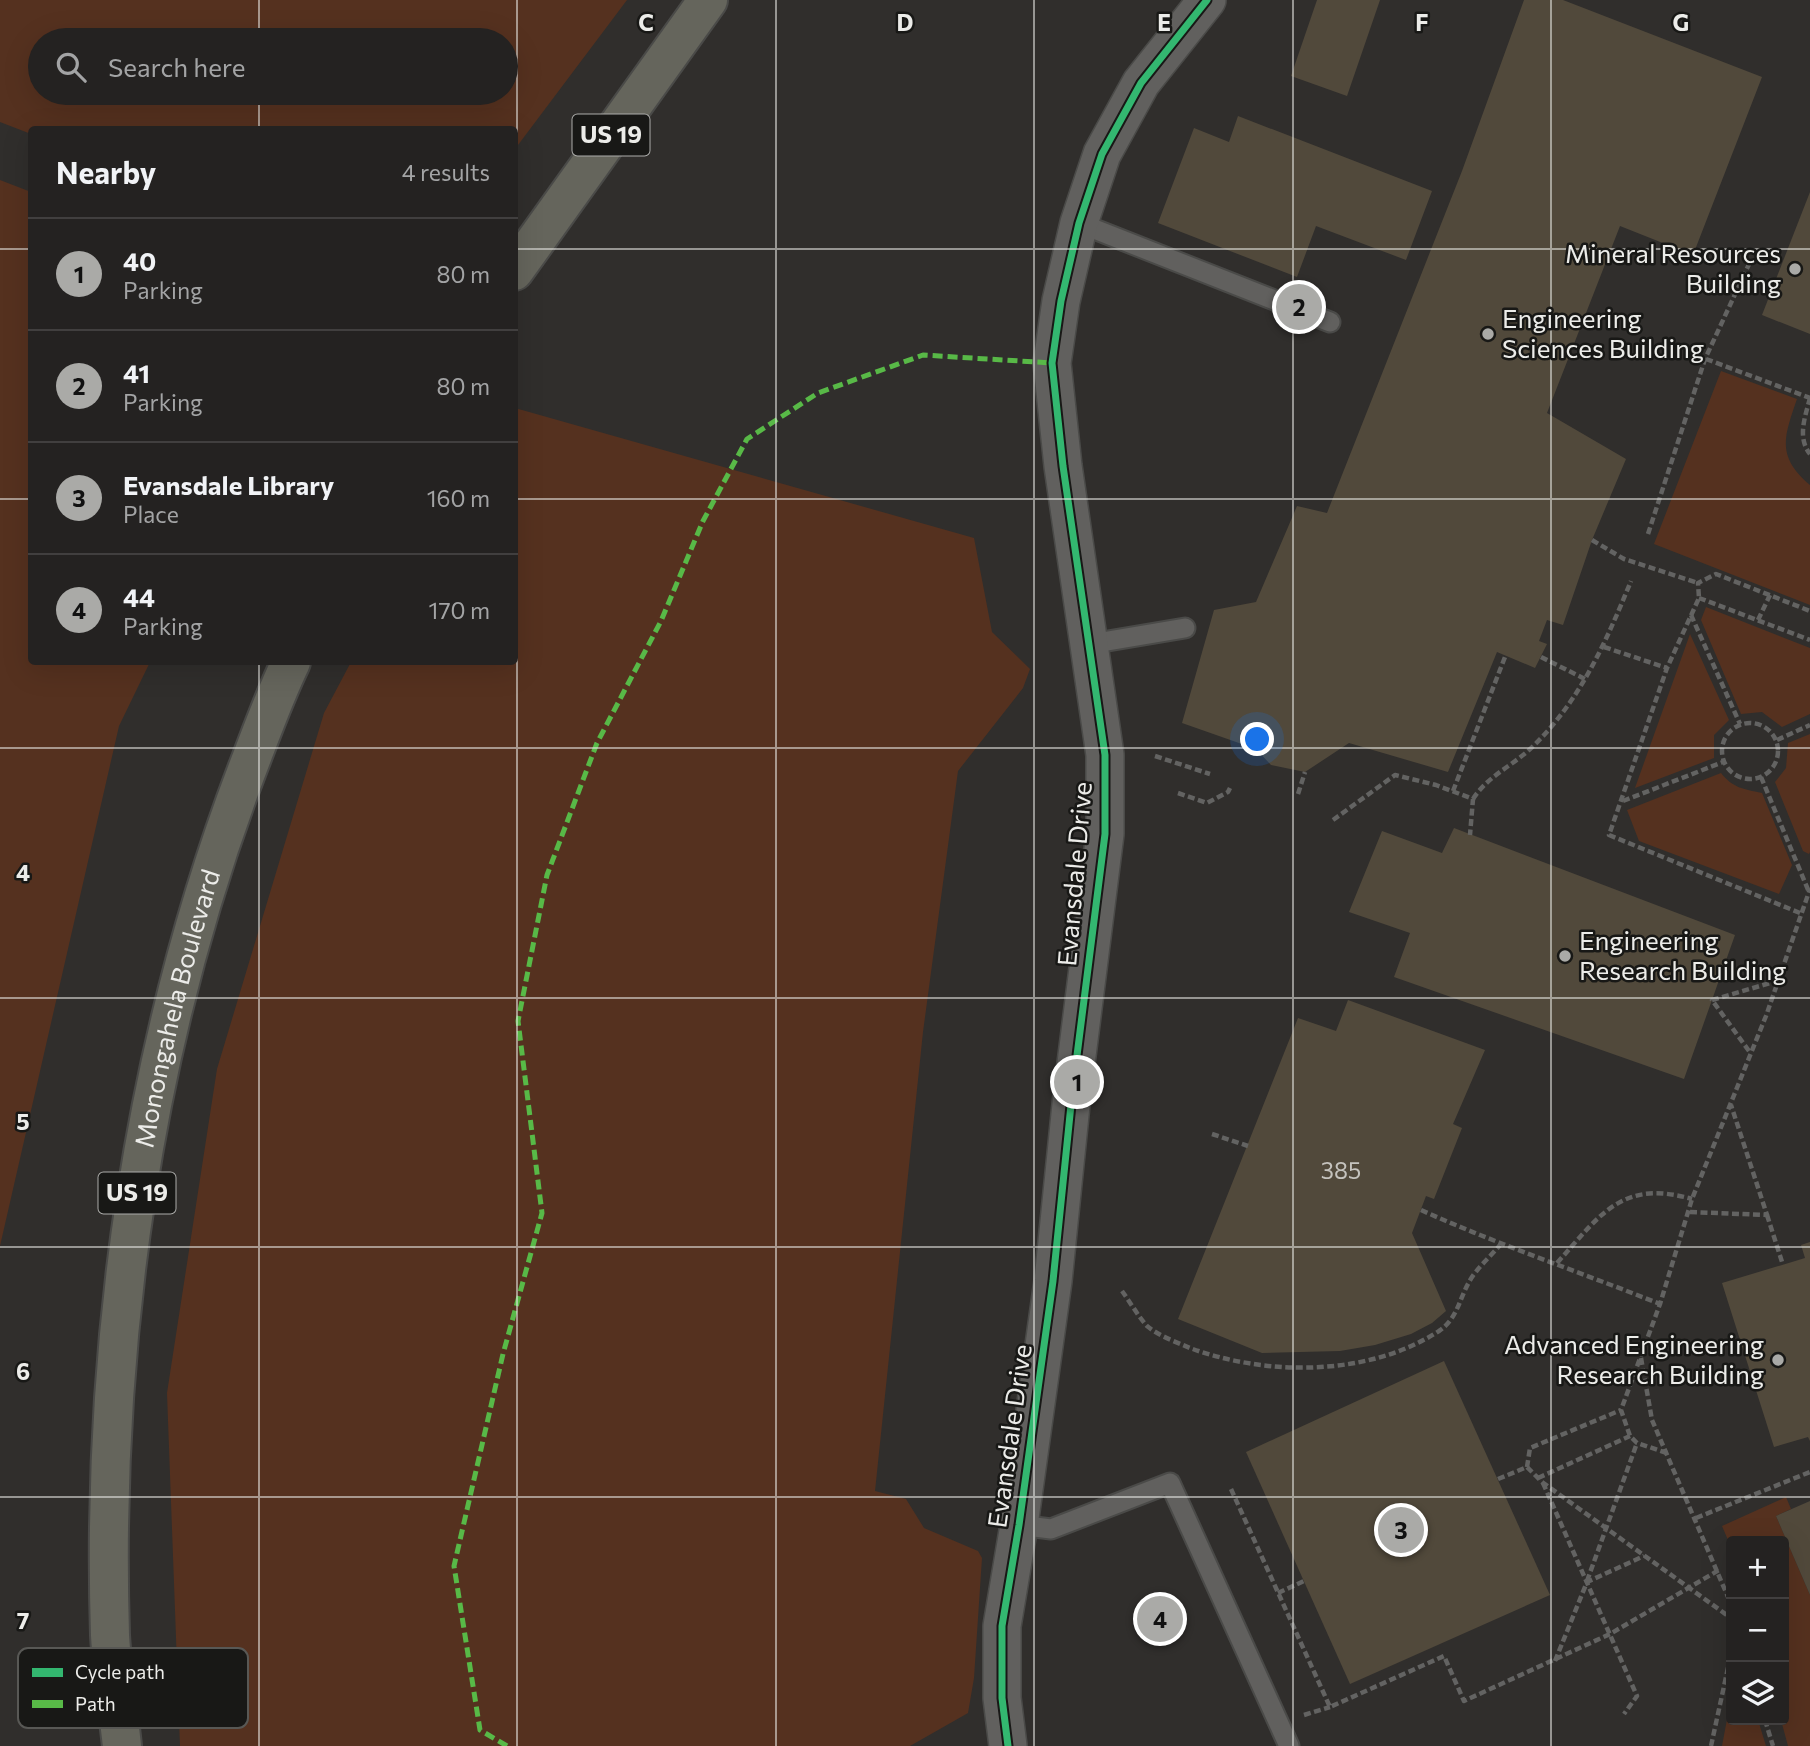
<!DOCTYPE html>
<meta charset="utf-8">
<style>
:root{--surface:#242221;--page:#302f2e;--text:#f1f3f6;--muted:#a3a4a5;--line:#413f3f;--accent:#aaaaa7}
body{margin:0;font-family:Commissioner,sans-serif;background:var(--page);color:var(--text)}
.controls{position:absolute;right:21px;bottom:21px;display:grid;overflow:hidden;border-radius:7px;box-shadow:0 7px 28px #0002}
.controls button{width:63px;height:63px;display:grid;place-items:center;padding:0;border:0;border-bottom:2px solid var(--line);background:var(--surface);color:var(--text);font:35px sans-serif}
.you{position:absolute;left:1258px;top:740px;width:24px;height:24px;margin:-18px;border:5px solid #fff;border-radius:50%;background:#1a73e8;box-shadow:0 0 0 10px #1a73e833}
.badge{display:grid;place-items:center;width:46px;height:46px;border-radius:50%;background:var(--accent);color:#111;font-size:23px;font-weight:700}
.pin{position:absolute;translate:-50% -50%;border:4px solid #fff;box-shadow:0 2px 7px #0006}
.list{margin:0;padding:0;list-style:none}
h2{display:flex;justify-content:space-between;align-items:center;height:91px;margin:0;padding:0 28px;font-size:30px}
h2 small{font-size:23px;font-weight:400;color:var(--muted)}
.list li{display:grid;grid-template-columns:46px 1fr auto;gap:21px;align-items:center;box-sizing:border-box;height:112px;padding:0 28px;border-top:2px solid var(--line)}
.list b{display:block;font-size:26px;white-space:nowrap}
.list p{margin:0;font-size:23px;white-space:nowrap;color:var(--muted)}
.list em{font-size:23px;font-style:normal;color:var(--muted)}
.icon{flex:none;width:38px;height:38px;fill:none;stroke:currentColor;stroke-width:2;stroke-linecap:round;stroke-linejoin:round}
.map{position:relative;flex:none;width:1810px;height:1746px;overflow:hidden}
.search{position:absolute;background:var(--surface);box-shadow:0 7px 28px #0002;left:28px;top:28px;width:490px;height:77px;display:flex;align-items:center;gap:18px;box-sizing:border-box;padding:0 24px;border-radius:38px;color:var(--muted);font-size:26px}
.panel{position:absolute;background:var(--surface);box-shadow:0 7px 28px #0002;left:28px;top:126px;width:490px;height:539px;border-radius:7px}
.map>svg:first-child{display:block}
</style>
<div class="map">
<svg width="1810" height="1746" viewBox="0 0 1810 1746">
<rect width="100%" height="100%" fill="#302e2c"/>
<g fill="#55311f" fill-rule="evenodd">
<path d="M0 0H627L515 149 514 130H32L31 134 0 122ZM40 40H506V93H40Z"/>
<path d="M0 180 31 192 32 662H150L119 726 0 1246Z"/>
<path d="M1721 371 1797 399C1784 437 1776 456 1810 485V605L1654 544Z"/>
<path d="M515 408 974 538 992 632 1030 669 1023 688 958 771 923 1032 875 1491 906 1499 924 1528 978 1551 982 1558 974 1678 968 1713 910 1746H180L167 1393 217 1069 324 713 351 662H514Z"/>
<path d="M1706 607 1810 648V714L1782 727 1762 712 1741 714 1701 620Z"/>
<path d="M1690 634 1729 720 1714 735V758L1635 788Z"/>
<path d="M1810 734V852L1809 854 1803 851 1775 782 1786 768 1788 743Z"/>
<path d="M1721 773C1733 788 1743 789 1762 793L1792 865 1779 894 1639 841 1627 810Z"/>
<path d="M1786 1497 1791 1509 1776 1516 1810 1595V1746H1788L1781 1720H1784V1541H1731V1547L1722 1526Z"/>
<path d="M1731 1698V1720H1758L1766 1746H1722Z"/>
</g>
<g fill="#51493b">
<path d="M1317 0H1380L1347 96 1291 76Z"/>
<path d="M1524 0H1563L1762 77 1693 255 1620 226 1547 413 1626 459 1592 540 1563 625 1547 620 1539 641 1547 644 1535 668 1497 652 1448 772 1349 743 1305 772 1271 765 1256 749 1182 723 1214 610 1256 602 1297 506 1327 513 1462 171Z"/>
<path d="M1238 116 1432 191 1406 260 1316 226 1297 277 1158 223 1194 128 1229 142Z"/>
<path d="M1810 192V334L1762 315Z"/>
<path d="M1454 828 1735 935 1684 1079 1394 977 1410 933 1349 912 1382 831 1442 853Z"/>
<path d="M1348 1000 1485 1050 1453 1124 1462 1128 1434 1199 1426 1196 1412 1233 1446 1311 1432 1323 1411 1334 1375 1345 1340 1351 1262 1353 1178 1319 1298 1018 1336 1031Z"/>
<path d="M1810 1242V1441L1808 1437 1774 1447 1722 1283 1805 1258 1801 1245Z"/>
<path d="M1444 1361 1550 1595 1350 1684 1246 1452Z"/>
<path d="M1810 1501V1595L1776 1516Z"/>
</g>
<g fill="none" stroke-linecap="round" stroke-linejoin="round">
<defs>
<g id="service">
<path d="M1079 223 1330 322"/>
<path d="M1090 644 1185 628"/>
<path d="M1019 1525 1051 1529 1170 1483 1289 1746"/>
</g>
<path id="minor" d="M1008 1746 1002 1698V1626L1019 1525 1053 1281 1072 1095 1105 834V755L1063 466 1052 363 1061 301 1079 223 1102 154 1141 83 1207 0"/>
<g id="primary">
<path d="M514 271 708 0"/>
<path id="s1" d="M122 1746C118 1709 112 1672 110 1635 101 1344 143 1043 247 770 261 734 274 697 291 662"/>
</g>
</defs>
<use href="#service" stroke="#4a4a48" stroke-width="23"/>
<use href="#minor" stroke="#4a4a48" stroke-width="40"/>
<use href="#primary" stroke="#4a4a48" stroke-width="42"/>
<g stroke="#636362" stroke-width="4.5" stroke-dasharray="7 3.5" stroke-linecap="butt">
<path d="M1706 359 1810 398"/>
<path d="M1810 398C1805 417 1797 438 1810 454"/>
<path d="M1648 534 1705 359 1750 262"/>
<path d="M1592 540 1624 559 1698 583"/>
<path d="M1699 598 1810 640"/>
<path d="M1691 615 1740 724"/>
<path d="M1758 620 1770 595"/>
<path d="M1604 647 1667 668"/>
<path d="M1541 657 1585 679"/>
<circle cx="1750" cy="751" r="28"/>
<path d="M1777 740 1810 725"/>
<path d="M1155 756 1210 774"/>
<path d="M1761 777 1809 892"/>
<path d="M1453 791 1505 657"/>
<path d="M1178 793 1207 803 1228 792 1230 788"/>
<path d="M1298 794 1305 772"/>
<path d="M1473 799C1487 777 1510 767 1529 750 1579 704 1606 642 1631 581"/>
<path d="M1623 801 1723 762"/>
<path d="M1333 820 1395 775 1436 785 1473 799 1470 835"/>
<path d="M1800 913 1609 835 1667 668 1699 598 1698 583 1716 574 1810 611"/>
<path d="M1749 1051 1712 1000 1777 981"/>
<path d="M1212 1134 1248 1146"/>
<path d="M1421 1210C1499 1245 1580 1272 1660 1304"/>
<path d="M1690 1212 1767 1215 1731 1105"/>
<path d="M1767 1215 1783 1265"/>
<path d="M1557 1263C1601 1214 1622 1179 1692 1199"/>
<path d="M1122 1291C1130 1302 1138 1316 1147 1326 1159 1336 1176 1342 1190 1348 1266 1376 1368 1377 1439 1331 1457 1319 1459 1300 1469 1282 1476 1269 1490 1257 1500 1245"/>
<path d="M1641 1358 1652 1420 1731 1604"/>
<path d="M1667 1453 1637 1443 1630 1436 1621 1410 1660 1304 1692 1199 1766 1016 1810 889"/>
<path d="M1527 1467 1530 1448 1621 1410"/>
<path d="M1538 1478 1630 1436"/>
<path d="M1498 1479 1527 1467 1542 1482 1731 1618"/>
<path d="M1543 1483 1637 1696 1624 1714"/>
<path d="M1231 1489 1330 1707 1444 1656 1464 1701 1610 1634 1719 1570"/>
<path d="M1696 1518 1810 1472"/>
<path d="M1587 1581 1637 1443"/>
<path d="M1278 1593 1304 1581"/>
<path d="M1555 1661 1587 1582 1644 1556"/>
<path d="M1304 1715 1330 1707"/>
<path d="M1765 1720 1773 1746"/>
<path d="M1711 1746 1731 1654"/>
</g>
<use href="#service" stroke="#61605e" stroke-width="19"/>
<use href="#minor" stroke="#61605e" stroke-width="37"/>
<use href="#primary" stroke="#65655c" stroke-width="38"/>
<path stroke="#58b947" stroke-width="5" stroke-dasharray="10 5" stroke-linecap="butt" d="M507 1746 480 1730 454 1566 503 1354 542 1213 518 1021 547 875 597 743 661 621 703 521 747 439 818 393 923 355 1052 363"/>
<defs>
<path id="cycleway" d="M1008 1746 1002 1698V1626L1019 1525 1053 1281 1072 1095 1105 834V755L1063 466 1052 363 1061 301 1079 223 1102 154 1141 83 1207 0"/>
</defs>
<use href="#cycleway" stroke="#181816" stroke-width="11"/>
<use href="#cycleway" stroke="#33b770" stroke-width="7"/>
</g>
<path fill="none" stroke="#ecece9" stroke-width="2" stroke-opacity="0.55" d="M259 0V40M517 0V1746M776 0V1746M1034 0V1746M1293 0V1746M1551 0V1746M259 93V130M0 249H32M514 249H1810M0 499H32M514 499H1810M259 662V1746M0 748H1810M0 998H1810M0 1247H1810M0 1497H1810"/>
<g fill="#aaaaa7" stroke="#181816" stroke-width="2.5">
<circle cx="1795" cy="269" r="7"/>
<circle cx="1488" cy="334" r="7"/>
<circle cx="1565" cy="956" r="7"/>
<circle cx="1778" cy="1360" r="7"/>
</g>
<g text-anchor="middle" stroke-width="5" stroke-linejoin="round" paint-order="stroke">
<g font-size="23" fill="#c5c3be">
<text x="1341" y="1179">385</text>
</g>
<g fill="#181816" stroke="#acacaa" stroke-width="2">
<rect x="572.5" y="114.5" width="77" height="41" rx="5"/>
<rect x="98.5" y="1172.5" width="77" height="41" rx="5"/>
</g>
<g font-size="24" font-weight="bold" fill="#ecece9">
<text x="611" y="143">US 19</text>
<text x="137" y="1201">US 19</text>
</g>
<g font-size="26" fill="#ecece9" stroke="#181816" text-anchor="end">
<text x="1781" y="263">Mineral Resources<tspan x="1781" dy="30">Building</tspan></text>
<text x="1502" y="328" text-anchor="start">Engineering<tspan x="1502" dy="30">Sciences Building</tspan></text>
<text x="1579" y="950" text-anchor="start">Engineering<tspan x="1579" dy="30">Research Building</tspan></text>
<text x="1764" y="1354">Advanced Engineering<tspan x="1764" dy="30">Research Building</tspan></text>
</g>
<g font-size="26" fill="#ecece9" stroke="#181816">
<text transform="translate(1075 874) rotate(-85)" y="9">Evansdale Drive</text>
<text dy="9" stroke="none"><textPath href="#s1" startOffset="744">Monongahela Boulevard</textPath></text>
<text transform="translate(1010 1436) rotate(-82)" y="9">Evansdale Drive</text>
</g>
</g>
<rect x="18" y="1648" width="230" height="80" rx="10" fill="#181816" stroke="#585855" stroke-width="2"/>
<rect x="32" y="1668" width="31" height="9" fill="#33b770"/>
<rect x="32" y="1700" width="31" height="8" fill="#58b947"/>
<g font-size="19" fill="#ecece9">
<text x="75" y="1679">Cycle path</text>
<text x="75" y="1711">Path</text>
</g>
<g font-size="23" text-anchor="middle" font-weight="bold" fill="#ecece9" stroke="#181816" stroke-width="5" stroke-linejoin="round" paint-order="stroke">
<text x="646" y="31">C</text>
<text x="905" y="31">D</text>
<text x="1164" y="31">E</text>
<text x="1422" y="31">F</text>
<text x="1681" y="31">G</text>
<text x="23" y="881">4</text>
<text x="23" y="1130">5</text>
<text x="23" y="1380">6</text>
<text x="23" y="1629">7</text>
</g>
</svg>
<div class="controls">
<button>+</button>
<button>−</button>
<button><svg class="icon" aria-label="layers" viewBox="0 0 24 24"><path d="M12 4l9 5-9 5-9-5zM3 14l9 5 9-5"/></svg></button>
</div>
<div class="you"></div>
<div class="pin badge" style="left:1077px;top:1082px">1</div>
<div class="pin badge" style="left:1299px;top:307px">2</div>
<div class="pin badge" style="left:1401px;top:1530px">3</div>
<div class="pin badge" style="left:1160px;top:1619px">4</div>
<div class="search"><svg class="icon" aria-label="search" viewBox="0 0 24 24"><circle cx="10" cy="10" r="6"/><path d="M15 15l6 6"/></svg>Search here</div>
<section class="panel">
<h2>Nearby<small>4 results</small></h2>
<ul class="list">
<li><span class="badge">1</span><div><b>40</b><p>Parking</p></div><em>80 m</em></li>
<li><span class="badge">2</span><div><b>41</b><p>Parking</p></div><em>80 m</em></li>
<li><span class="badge">3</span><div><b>Evansdale Library</b><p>Place</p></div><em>160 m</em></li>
<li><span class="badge">4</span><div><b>44</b><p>Parking</p></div><em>170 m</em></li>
</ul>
</section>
</div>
